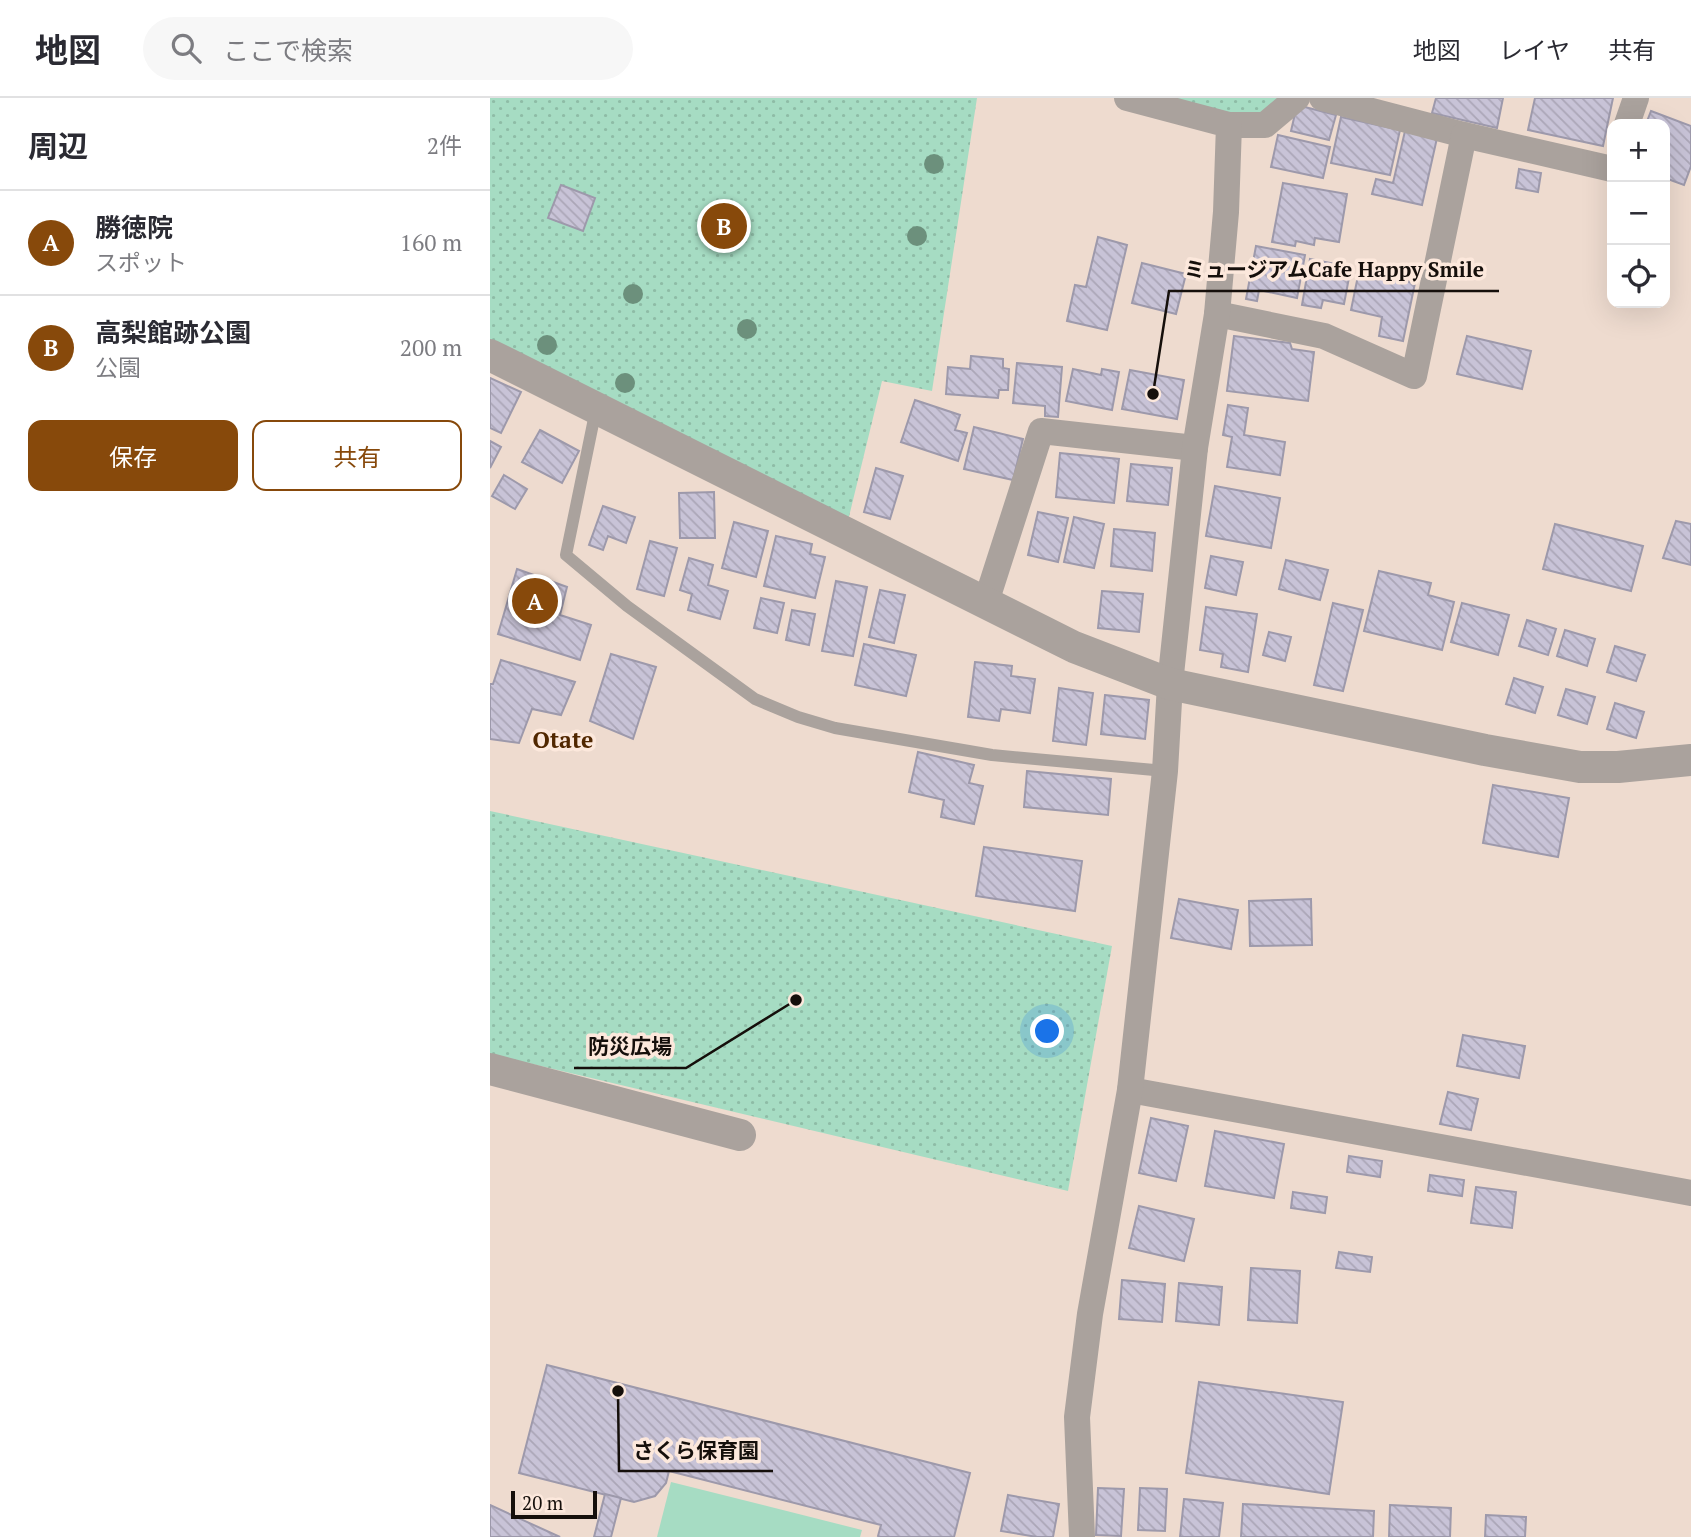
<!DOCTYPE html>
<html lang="ja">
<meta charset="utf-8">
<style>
:root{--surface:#fff;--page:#f7f7f7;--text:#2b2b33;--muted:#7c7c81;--line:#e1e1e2;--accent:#87490b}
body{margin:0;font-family:"PT Serif","Noto Sans JP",serif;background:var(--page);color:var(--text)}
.controls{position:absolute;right:21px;top:21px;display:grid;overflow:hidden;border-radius:14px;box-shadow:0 7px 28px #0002}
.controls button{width:63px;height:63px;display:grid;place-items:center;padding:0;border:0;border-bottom:2px solid var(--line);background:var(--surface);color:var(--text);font:35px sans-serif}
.scale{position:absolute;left:21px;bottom:18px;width:86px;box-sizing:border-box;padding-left:7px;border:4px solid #150f0b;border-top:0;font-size:19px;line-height:24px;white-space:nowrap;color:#150f0b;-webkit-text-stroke:5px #fce8dc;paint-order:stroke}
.you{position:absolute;left:558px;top:934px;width:24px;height:24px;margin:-18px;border:5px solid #fff;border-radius:50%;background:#1a73e8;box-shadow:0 0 0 10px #1a73e833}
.badge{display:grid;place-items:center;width:46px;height:46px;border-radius:50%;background:var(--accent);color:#fff;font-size:23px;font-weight:700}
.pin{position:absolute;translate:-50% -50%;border:4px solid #fff;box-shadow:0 2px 7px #0006}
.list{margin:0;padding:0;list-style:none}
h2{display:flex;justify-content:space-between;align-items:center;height:91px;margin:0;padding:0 28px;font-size:30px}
h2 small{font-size:23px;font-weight:400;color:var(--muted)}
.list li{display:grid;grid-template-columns:46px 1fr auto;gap:21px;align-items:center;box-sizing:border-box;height:105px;padding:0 28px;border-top:2px solid var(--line)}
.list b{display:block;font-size:26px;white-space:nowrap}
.list p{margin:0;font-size:23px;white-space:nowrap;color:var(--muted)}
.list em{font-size:23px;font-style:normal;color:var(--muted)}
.actions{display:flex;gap:14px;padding:21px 28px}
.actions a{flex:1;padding:16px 0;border:2px solid var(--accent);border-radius:14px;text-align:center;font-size:24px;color:var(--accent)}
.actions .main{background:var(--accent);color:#fff}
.icon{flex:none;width:38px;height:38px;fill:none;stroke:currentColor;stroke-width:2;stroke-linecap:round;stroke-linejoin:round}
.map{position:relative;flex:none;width:1201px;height:1439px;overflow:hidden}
header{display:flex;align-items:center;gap:42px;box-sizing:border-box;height:98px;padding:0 35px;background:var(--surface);border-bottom:2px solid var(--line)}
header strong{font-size:33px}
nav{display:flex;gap:38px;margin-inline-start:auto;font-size:24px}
.search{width:490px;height:63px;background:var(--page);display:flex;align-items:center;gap:18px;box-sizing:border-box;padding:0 24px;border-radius:38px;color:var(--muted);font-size:26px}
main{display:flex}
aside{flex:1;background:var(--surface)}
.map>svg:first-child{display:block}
</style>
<header>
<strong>地図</strong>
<div class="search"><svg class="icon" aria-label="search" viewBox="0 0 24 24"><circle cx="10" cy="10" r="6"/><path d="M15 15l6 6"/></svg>ここで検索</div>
<nav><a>地図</a><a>レイヤ</a><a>共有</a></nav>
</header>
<main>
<aside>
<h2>周辺<small>2件</small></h2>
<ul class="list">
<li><span class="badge">A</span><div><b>勝徳院</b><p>スポット</p></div><em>160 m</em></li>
<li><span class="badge">B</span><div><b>高梨館跡公園</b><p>公園</p></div><em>200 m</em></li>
</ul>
<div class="actions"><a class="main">保存</a><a>共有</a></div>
</aside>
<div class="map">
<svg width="1201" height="1439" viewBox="0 0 1201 1439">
<defs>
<pattern id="park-dots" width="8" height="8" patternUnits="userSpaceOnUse" patternTransform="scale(1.75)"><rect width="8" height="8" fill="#a6dcc3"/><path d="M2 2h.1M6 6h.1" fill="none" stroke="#8ebca6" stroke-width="1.8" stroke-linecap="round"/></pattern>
<pattern id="building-back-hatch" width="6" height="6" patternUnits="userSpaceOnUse" patternTransform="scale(1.75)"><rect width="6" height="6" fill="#c8c3d7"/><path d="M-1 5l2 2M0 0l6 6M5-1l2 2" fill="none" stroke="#aba6b7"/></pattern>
</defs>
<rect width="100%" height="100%" fill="#eedbcf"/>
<path fill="#a6dcc3" d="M181 1384 372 1432 370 1439H167Z"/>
<g fill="url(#park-dots)">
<path d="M0 0H487L442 293 392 283 355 435 0 257Z"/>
<path d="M637 0H807L775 27Z"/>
<path d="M0 713 622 848 578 1093 0 956Z"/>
</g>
<g fill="url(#building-back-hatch)" stroke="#9d99ab" stroke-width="2">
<path d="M946 0H1013L1007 30 942 15Z"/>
<path d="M1045 0H1123L1113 48 1038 32Z"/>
<path d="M807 7 846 17 839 42 801 33Z"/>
<path d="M1161 13 1201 28V68L1194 87 1175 80V26H1156Z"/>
<path d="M851 19 910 32 900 77 841 65Z"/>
<path d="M915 33 947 40 932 107 882 96 886 81 903 85Z"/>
<path d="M788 37 840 49 833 80 781 69Z"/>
<path d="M1029 71 1051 75 1048 94 1026 90Z"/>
<path d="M793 85 857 96 849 144 825 140 824 147 806 143 805 148 782 144Z"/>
<path d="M71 87 105 100 93 133 58 120Z"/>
<path d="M608 139 637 147 617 232 577 223 585 187 596 189Z"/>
<path d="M766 148 815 157 807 200 769 192 767 203 756 201Z"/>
<path d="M820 161 861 169 854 206 833 202 831 210 812 207Z"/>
<path d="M652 165 696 176 686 216 642 205Z"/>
<path d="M869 173 925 185 913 243 889 238 892 219 861 212Z"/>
<path d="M744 238 800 245 802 251 824 254 818 303 737 293Z"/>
<path d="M977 238 1041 253 1032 291 967 276Z"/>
<path d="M481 258 513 261V270L519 271 518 292H509L508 300 456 296 458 269 480 271Z"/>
<path d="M527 265 572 269 568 319 555 318V308L523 305Z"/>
<path d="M583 271 611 277 612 271 629 274 622 312 576 303Z"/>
<path d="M640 272 694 282 687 321 632 311Z"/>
<path d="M0 280 31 294 11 335 0 330Z"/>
<path d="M425 302 470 317 465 332 477 335 468 363 411 344Z"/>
<path d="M738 307 758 310 754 337 795 344 790 377 737 369 742 339 733 337Z"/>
<path d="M484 329 533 341 523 382 474 371Z"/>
<path d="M50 332 89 353 72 385 32 364Z"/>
<path d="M0 343 11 349 0 370Z"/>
<path d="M570 355 629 361 624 405 566 399Z"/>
<path d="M641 366 682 370 678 407 637 403Z"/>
<path d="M386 370 413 378 400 421 374 414Z"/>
<path d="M14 377 37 391 25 411 2 398Z"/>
<path d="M725 388 790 400 781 450 716 438Z"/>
<path d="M224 394 225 440H190L189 395Z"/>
<path d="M113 408 145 419 136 445 118 438 113 452 99 447Z"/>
<path d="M548 414 578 420 568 464 538 457Z"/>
<path d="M584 419 614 426 604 470 574 464Z"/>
<path d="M1186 423 1201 426V467L1173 460Z"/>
<path d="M244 424 278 433 266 479 232 470Z"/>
<path d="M1065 426 1153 448 1141 493 1053 471Z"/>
<path d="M624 431 665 435 662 473 621 468Z"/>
<path d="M286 438 322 446 320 456 335 459 325 500 274 488Z"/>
<path d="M160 443 187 450 174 498 147 491Z"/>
<path d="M721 458 753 464 746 497 715 490Z"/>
<path d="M199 460 223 467 218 487 238 493 230 521 198 512 202 496 190 492Z"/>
<path d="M796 462 838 472 830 502 789 491Z"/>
<path d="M27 471 77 489 70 517 101 527 90 562 8 536Z"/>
<path d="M889 473 941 485 938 497 964 504 952 552 874 533Z"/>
<path d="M346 483 377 489 363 558 332 553Z"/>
<path d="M390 492 415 497 404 545 379 539Z"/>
<path d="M612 493 653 496 649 534 608 530Z"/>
<path d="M271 500 294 505 287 535 264 530Z"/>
<path d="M843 505 873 512 853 593 824 587Z"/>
<path d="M972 505 1019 517 1008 557 961 544Z"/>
<path d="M716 509 767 516 758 574 731 569 733 556 710 552Z"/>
<path d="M302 512 325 516 319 547 296 542Z"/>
<path d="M1037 522 1066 531 1058 557 1029 548Z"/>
<path d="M1075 532 1105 541 1097 568 1067 558Z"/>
<path d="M779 534 801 539 795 563 773 557Z"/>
<path d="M374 546 426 557 416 598 365 587Z"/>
<path d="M1125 548 1155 557 1146 583 1117 574Z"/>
<path d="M121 556 166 569 143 641 100 623Z"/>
<path d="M11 562 85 584 71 617 42 611 29 645 0 641V586H3Z"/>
<path d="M485 564 522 568 521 578 545 581 540 615 511 611 509 623 478 619Z"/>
<path d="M1024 580 1053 589 1045 615 1016 606Z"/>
<path d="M569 590 603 595 596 647 563 643Z"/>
<path d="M1076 591 1105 599 1097 626 1068 617Z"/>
<path d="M615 597 659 602 655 641 611 636Z"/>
<path d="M1125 605 1154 614 1146 640 1117 631Z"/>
<path d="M428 654 484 667 479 685 493 688 484 726 451 719 454 702 419 694Z"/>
<path d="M537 673 621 681 618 717 534 709Z"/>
<path d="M1003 687 1079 700 1068 759 993 745Z"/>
<path d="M494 749 592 763 585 813 486 798Z"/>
<path d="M689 801 748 812 741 851 681 840Z"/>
<path d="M821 801 822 847 760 848 759 803Z"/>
<path d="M973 937 1035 948 1029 980 967 968Z"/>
<path d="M958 994 988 1001 981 1032 950 1026Z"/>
<path d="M661 1020 698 1028 686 1083 649 1075Z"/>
<path d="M725 1033 794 1046 784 1100 715 1088Z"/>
<path d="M859 1058 892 1063 890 1079 857 1074Z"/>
<path d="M940 1077 974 1082 972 1098 938 1093Z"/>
<path d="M986 1089 1026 1094 1022 1130 981 1125Z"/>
<path d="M803 1094 837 1099 835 1115 801 1110Z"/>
<path d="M649 1108 704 1121 694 1163 639 1150Z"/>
<path d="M849 1154 882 1159 880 1174 846 1170Z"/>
<path d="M761 1170 810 1173 807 1225 758 1222Z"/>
<path d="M632 1182 675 1186 672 1224 629 1221Z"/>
<path d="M689 1185 732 1189 729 1227 686 1223Z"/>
<path d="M57 1267 480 1375 464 1439H390L388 1438 391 1427 179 1373 176 1385 165 1398 144 1404 29 1375Z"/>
<path d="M709 1284 853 1304 839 1396 696 1375Z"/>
<path d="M608 1390 634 1391 631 1438 606 1437Z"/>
<path d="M650 1390 677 1391 675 1433 648 1432Z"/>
<path d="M115 1396 131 1400 121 1439H104Z"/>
<path d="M518 1397 569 1406 563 1439H547L511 1433Z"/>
<path d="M694 1401 733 1405 729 1439H690Z"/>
<path d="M753 1406 884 1413 883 1439H751Z"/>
<path d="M0 1407 70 1439H0Z"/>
<path d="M900 1407 961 1410 960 1439H899Z"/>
<path d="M996 1417 1036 1419 1035 1439H995Z"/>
</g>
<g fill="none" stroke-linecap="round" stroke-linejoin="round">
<path stroke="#aaa29d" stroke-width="12" d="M106 311 76 457 137 508 265 601 308 619 345 630 502 657 675 673"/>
<g stroke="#aaa29d" stroke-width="26">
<path d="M832 0 974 37"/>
<path d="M1137 26 1146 0"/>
<path d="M739 27H775L807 0"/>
<path d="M727 216 834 238 924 278 974 37 1122 71"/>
<path d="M496 504 551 333 705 350"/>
<path d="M640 992 1201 1095"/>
<path d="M592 1439 587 1319 600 1216 640 992 675 673 680 586 705 350 727 216 736 114 739 27 637 0"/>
</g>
<g stroke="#aaa29d" stroke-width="32">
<path d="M0 257 584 549 680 586 995 652 1090 669H1128L1201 662"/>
<path d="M0 971 250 1037"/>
</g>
</g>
<g fill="#6c907c">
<circle cx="444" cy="66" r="10"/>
<circle cx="427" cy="138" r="10"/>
<circle cx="143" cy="196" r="10"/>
<circle cx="257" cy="231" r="10"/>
<circle cx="57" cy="247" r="10"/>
<circle cx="135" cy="285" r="10"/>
</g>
<g text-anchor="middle" stroke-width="7" stroke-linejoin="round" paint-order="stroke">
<g font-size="23" font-weight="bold" fill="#512700" stroke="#fce8dc">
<text x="73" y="650">Otate</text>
</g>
</g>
<path fill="none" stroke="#150f0b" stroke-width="2.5" d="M663 296L679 193H1009M306 902L196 970H84M128 1293L129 1373H283"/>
<g fill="#150f0b" stroke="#fce8dc" stroke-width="2.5">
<circle cx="663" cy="296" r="7"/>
<circle cx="306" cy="902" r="7"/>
<circle cx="128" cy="1293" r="7"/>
</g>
<g font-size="21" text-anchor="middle" font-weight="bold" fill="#150f0b" stroke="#fce8dc" stroke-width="7" stroke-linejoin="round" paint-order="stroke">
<text x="844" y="179">ミュージアムCafe Happy Smile</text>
<text x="140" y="956">防災広場</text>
<text x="206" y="1360">さくら保育園</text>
</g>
</svg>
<div class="controls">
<button>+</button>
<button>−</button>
<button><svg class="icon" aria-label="locate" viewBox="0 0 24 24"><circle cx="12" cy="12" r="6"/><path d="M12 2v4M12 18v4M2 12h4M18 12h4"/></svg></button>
</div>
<div class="scale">20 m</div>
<div class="you"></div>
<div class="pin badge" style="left:45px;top:503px">A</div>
<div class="pin badge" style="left:234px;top:128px">B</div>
</div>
</main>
